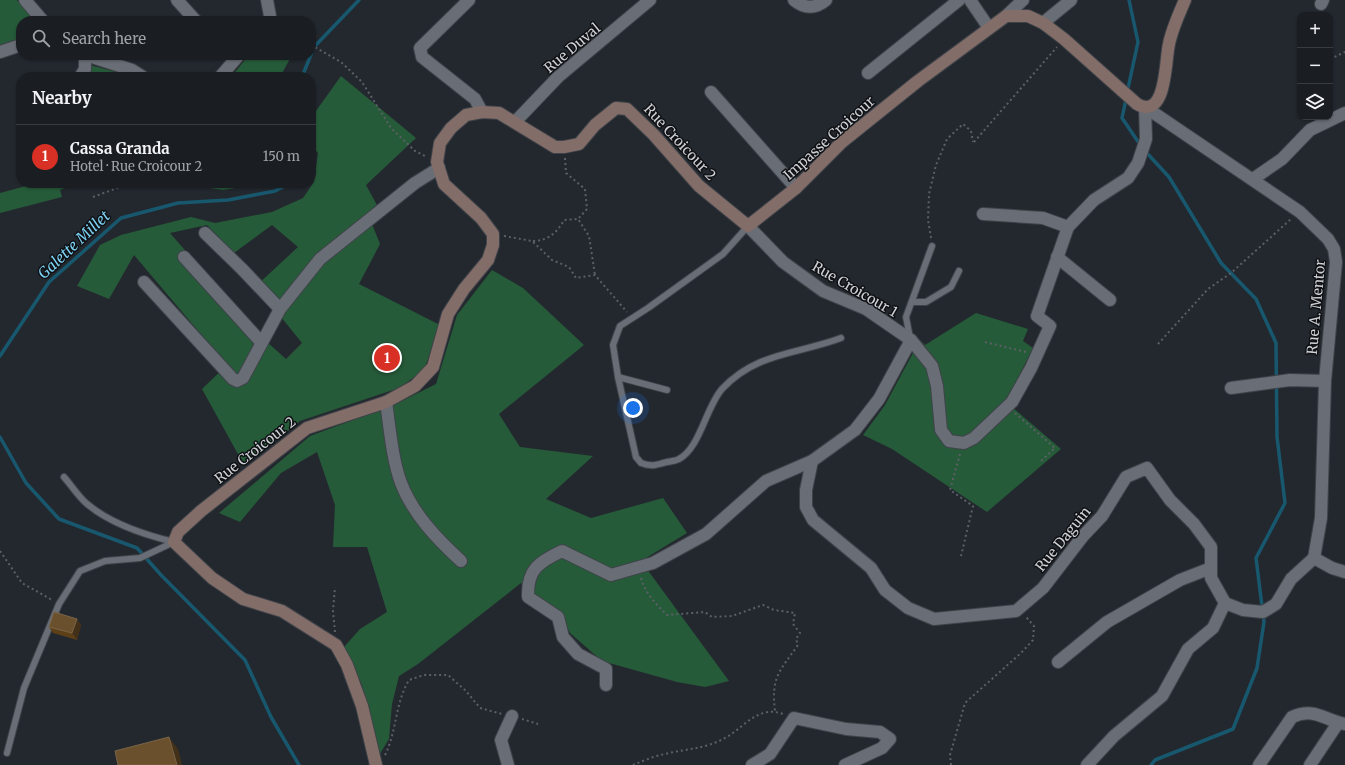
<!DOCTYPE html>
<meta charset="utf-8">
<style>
:root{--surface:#1a1e23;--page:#23272b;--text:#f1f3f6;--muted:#9fa2a6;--line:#383c41;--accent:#d93025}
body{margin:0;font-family:Merriweather,serif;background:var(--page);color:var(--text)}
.controls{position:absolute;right:12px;top:12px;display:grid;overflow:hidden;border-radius:8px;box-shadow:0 1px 3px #0004}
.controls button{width:36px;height:36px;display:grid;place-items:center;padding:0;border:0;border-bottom:1px solid var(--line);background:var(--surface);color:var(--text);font:20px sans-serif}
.you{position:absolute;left:633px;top:408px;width:14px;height:14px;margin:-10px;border:3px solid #fff;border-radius:50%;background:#1a73e8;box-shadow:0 0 0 6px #1a73e833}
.badge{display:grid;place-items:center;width:26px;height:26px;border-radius:50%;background:var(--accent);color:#fff;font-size:13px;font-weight:700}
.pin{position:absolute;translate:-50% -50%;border:2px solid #fff;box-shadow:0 1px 4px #0006}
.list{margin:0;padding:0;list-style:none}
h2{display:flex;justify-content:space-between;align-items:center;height:52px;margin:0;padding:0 16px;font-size:17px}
h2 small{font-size:13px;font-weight:400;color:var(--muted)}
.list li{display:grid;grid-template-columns:26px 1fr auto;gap:12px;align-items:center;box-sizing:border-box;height:64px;padding:0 16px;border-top:1px solid var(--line)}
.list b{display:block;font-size:15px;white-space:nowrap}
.list p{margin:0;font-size:13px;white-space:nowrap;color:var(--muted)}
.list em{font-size:13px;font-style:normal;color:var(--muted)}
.icon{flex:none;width:22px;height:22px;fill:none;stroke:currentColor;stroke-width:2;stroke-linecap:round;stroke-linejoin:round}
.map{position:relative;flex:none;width:1345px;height:765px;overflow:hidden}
.search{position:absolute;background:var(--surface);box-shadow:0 1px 3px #0004;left:16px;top:16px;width:300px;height:44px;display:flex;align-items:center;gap:10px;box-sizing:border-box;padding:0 14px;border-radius:16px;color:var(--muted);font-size:15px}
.panel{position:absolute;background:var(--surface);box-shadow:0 1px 3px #0004;left:16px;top:72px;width:300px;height:116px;border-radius:16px}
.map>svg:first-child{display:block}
</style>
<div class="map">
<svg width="1345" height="765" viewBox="0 0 1345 765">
<rect width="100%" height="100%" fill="#23282f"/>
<g fill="#265b39" fill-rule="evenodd">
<path d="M0 0H17L36 21H21V38L0 45Z"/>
<path d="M249 55H292L280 77H231Z"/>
<path d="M86 64 131 76 133 77H73Z"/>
<path d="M341 76 416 138 366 185 378 207 368 214 380 244 359 284 440 325 424 370 399 388 300 421 244 465 202 389 227 365 134 255 109 299 77 286 100 245 121 235 191 217 215 223 272 212 303 198 314 182 318 153 311 145V118ZM207 225 234 253 272 225 298 247 256 286 302 343 286 359 257 333 170 233Z"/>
<path d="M37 183H77L60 190 62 197 0 213V193Z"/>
<path d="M177 183H268L223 190Z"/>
<path d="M492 270 523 288 584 345 499 414 520 447 593 456 546 499 591 518 663 498 687 533 641 561 729 681 705 687 677 682 602 661 570 633 559 611 533 594 521 583 418 664 399 676 392 704 389 739 378 757 368 718 362 685 344 647 360 629 387 612 367 547H333L335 505 317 452 281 473 240 522 219 513 310 436 396 404 436 384 457 315Z"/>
<path d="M976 313 1028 329 1023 341 1033 348 1006 402 1061 449 987 512 892 449 863 435 885 405 920 340 925 345Z"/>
</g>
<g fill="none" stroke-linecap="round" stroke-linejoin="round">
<g stroke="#18586e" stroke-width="3.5">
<path d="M302 77 314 47 359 0"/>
<path d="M1127 93 1138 42 1129 0"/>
<path d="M1126 99 1122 118 1141 146"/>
<path d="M1145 151 1169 177 1221 263 1256 299 1276 343 1277 437 1285 503 1256 558 1264 622 1257 668 1233 729 1155 760 1151 765"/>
<path d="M0 356 49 282 121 218 178 203 228 200 275 191 291 183"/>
<path d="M0 437 26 483 59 519 137 548 161 575 245 660 271 717 299 765"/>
</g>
<defs>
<g id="lane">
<path d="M912 302H926L951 287 959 271"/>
<path d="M910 338 906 317 932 246"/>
<path d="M618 377 636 457 641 463C651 467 657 465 667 462 671 461 676 461 679 459 700 448 706 407 722 389 756 352 799 354 841 338"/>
<path d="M667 390 618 377 613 345 620 326 648 308 723 254 748 226"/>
<path d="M64 477C71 485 78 496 86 503 109 523 145 535 174 542"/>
<path d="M7 753 24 688 59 604 80 571 105 561 140 558 174 542"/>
</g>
<g id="street">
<path d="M25 0 43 21"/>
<path d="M177 0 196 21"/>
<path d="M267 0 270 16 268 21"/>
<path d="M469 0 420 48 422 57 475 99 482 112"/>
<path d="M794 0C805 9 815 9 826 0"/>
<path d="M970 0 989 28"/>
<path d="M1321 4 1323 0"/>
<path d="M1006 16 1023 0"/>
<path d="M1043 23 1071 0"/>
<path d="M0 52 21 45"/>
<path d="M86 55 132 70 143 77"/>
<path d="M868 73 959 0"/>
<path d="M80 77 85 69V55"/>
<path d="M220 77 239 55"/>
<path d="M711 92 796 188"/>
<path d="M1145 107 1300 212 1328 239 1334 249 1336 262 1325 381 1321 518 1314 558"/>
<path d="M515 122 558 77 650 0"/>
<path d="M1253 179 1282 159 1310 130 1345 113"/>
<path d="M983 214 1043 218 1068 227"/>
<path d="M748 226 783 262 823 291 866 309 911 340 932 366 937 386 941 430 949 441 964 443 974 438 1012 402 1031 368 1050 326 1037 316 1068 227 1094 200 1128 178 1138 163 1146 139 1145 107"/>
<path d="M205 233 242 269 280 309 320 259 415 183 439 168"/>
<path d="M184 257 261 342"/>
<path d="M1057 257 1110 300"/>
<path d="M144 282 233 379 237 381 243 378 280 309"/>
<path d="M1231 388 1290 380 1325 381"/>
<path d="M386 402C390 429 392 458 401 483 413 514 437 539 461 561"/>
<path d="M812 461 806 490V507L813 520 871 568 885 590 908 608 934 619 1016 611 1043 588 1083 536 1102 516 1126 477 1147 468 1170 500 1194 524 1211 547V578L1225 603 1243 610 1263 612 1276 604 1291 579 1314 558"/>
<path d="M1314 558 1332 568 1345 572"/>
<path d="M1058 662 1107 622 1180 580 1211 568"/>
<path d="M606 685V669L578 654 563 637 558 617 528 597C527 569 539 562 562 551L611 575 653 563 706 534 766 481 812 461 855 430 879 399 911 340"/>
<path d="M508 765 501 740 512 716"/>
<path d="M752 765 770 754 794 718 846 729 880 732 890 739 882 748 845 765"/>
<path d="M1087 765 1114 736 1162 696 1188 649 1213 628 1225 603"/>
<path d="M1259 765 1292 717C1315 707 1324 720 1345 724"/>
<path d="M1310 765 1338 723"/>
</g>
<path id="secondary" d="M376 765 362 706 347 665 336 645 282 611 243 599 212 578 174 542 178 532 201 511 307 428 386 402 415 386 433 367 448 314 464 289 488 260 493 245V234L481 218 444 184 437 162 440 143 451 128 466 115 482 112 499 113 555 147H564L579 144 595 125 616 108 627 109 654 135 699 186 748 226 796 188 842 142 918 81 1006 16H1028L1043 23 1064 39 1137 104C1167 121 1165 60 1169 44 1172 29 1179 14 1185 0"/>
</defs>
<use href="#lane" stroke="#3f4349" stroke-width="8"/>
<use href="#street" stroke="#3f4349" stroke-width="14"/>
<use href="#secondary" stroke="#3f4349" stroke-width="14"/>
<g stroke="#5c6066" stroke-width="2" stroke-dasharray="2 3" stroke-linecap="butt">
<path d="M311 45 341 62 362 82 391 128 415 151 427 157"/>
<path d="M1330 59 1345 52"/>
<path d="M974 142 1057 47"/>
<path d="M565 158 566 173 585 189 587 209 578 219 589 236 595 275"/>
<path d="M93 197 131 183"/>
<path d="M504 236 532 241 552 260 569 267 576 278 595 275 627 312"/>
<path d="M931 238 928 220 929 194 936 165 947 139 963 124 971 131 973 142"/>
<path d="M533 241C547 241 557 233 564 220L578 219"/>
<path d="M985 342 1026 352"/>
<path d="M1158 344 1208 289 1231 273 1291 219"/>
<path d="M1015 413 1055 448 1041 461"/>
<path d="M960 454 950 490 973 506 961 556"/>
<path d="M0 551 22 583 52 600"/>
<path d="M641 578C645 593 656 604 667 615L705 612 712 617 732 616 763 605 774 610 795 613 793 624 800 633 796 639 798 645C779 672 771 677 775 711"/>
<path d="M335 632 333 611 335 587"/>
<path d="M522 719 538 724"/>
<path d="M385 755C397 731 395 703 409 680L424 675H448L466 691 480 708 502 714"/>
<path d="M633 765C643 761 654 756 665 754 689 748 703 750 727 737 745 726 759 705 783 714"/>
<path d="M951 765 950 755 965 703 1021 653 1033 640 1034 626 1026 617"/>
</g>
<use href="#lane" stroke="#686d76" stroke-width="6"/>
<use href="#street" stroke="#686d76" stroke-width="12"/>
<use href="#secondary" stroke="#836d68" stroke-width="12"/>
</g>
<path fill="#5e4018" d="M77 619 81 625 77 640 53 633 49 627Z"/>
<g fill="#423019">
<path d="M77 619 81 625 77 640 72 633Z"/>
<path d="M169 737 178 749 182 765H177Z"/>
</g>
<g fill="#6a502d" stroke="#7a6447">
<path d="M54 612 77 619 72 633 49 627Z"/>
<path d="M169 737 177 765H118L115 751Z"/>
</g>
<g text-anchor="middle" stroke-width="3" stroke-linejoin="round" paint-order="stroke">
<g font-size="14" fill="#ced1d6" stroke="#0f1114">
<text transform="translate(572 48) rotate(-40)" y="5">Rue Duval</text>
<text transform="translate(829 138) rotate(-42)" y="5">Impasse Croicour</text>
<text transform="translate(680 142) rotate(47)" y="5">Rue Croicour 2</text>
<text transform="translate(855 289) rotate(30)" y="5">Rue Croicour 1</text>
<text transform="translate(1316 307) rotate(-85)" y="5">Rue A. Mentor</text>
<text transform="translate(255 450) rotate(-38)" y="5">Rue Croicour 2</text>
<text transform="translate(1063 539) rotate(-51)" y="5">Rue Daguin</text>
</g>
<g font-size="15" font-style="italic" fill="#7cd2f5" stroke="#0f1114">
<text transform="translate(74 245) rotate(-43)" y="5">Galette Millet</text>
</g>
</g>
</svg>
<div class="controls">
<button>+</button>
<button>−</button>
<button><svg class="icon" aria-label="layers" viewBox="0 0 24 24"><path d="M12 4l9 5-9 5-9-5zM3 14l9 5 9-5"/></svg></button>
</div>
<div class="you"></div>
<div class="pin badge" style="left:387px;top:358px">1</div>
<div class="search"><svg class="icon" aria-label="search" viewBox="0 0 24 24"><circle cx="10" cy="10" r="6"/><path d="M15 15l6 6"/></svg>Search here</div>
<section class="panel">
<h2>Nearby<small></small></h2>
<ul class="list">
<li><span class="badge">1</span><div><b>Cassa Granda</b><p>Hotel · Rue Croicour 2</p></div><em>150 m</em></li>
</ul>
</section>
</div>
